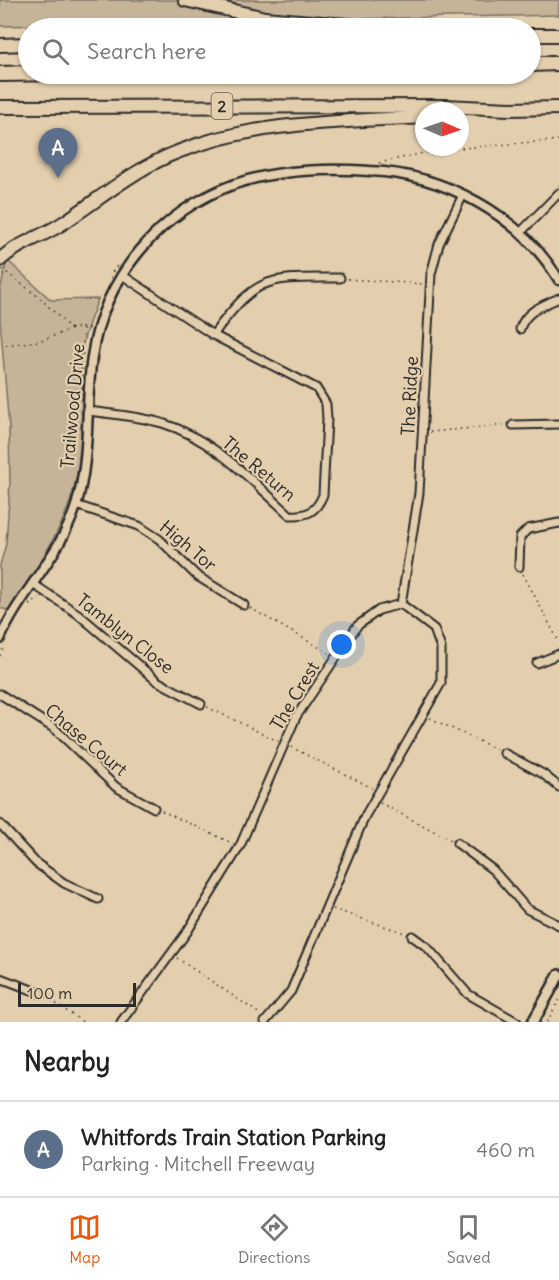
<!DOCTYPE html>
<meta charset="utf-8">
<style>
:root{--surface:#fff;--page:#f2f2f2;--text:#222;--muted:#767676;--line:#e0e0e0;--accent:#ea580c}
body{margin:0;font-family:Delius,sans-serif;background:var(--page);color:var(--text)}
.compass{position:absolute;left:415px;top:102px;width:54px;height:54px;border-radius:50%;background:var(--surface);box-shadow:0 2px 4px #0004;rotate:92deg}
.scale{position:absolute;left:18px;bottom:15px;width:118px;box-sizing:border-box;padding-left:6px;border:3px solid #2b2b2b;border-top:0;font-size:16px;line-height:21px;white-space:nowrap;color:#2b2b2b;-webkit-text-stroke:4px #e3cfad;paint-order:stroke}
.you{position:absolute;left:342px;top:645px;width:21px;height:21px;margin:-15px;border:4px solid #fff;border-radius:50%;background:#1a73e8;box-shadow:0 0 0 9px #1a73e833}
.badge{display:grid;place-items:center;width:39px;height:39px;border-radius:50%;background:var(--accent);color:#fff;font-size:20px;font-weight:700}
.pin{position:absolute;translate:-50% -50px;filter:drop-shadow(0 2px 3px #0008)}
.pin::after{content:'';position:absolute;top:32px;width:21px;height:18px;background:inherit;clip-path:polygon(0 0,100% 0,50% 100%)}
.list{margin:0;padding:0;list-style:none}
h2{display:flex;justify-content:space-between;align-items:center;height:78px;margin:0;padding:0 24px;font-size:26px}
h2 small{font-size:20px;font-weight:400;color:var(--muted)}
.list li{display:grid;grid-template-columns:39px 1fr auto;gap:18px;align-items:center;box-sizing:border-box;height:96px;padding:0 24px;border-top:2px solid var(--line)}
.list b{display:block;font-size:22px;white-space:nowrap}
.list p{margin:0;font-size:20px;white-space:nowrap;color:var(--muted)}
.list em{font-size:20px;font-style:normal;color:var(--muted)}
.icon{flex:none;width:33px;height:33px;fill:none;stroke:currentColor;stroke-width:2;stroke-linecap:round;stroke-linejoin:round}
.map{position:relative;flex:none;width:559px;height:1022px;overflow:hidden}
.search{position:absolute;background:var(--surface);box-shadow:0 2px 4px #0004;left:18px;right:18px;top:18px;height:66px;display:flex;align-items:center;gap:15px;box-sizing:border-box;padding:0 21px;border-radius:33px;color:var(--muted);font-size:22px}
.sheet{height:174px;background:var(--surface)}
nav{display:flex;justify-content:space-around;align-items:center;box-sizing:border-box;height:84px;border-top:2px solid var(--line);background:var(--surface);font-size:16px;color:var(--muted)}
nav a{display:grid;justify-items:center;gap:3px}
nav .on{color:var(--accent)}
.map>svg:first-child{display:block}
</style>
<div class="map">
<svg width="559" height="1022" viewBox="0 0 559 1022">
<rect width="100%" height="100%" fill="#e3cfad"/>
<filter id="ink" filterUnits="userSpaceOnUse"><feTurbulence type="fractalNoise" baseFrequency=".0167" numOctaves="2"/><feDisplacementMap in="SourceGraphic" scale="12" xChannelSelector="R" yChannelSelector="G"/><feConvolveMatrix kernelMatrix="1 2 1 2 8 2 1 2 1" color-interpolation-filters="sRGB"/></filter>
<g filter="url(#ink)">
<g fill="#c5b498" stroke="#787062" stroke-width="1.5">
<path d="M0 0H559V15L0 26Z"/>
<path d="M7 260 51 300 98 299C92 315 76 353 82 369 82 408 83 450 74 488 65 528 31 576 10 611L0 608V565L6 544 10 483 9 428 0 319V291Z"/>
</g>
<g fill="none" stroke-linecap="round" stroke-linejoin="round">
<defs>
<g id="minor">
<path d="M520 233 559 193"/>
<path d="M520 329C525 311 544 305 559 298"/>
<path d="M213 335C258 274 267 278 340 278"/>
<path d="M88 411C113 414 138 416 162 423 212 438 252 481 290 515 307 516 316 512 323 495L327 419 326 404 316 388 213 335 122 275"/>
<path d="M513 425 559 424"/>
<path d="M76 505 139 526 159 539 197 576 244 605"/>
<path d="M519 567 520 537 528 529 559 523"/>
<path d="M33 584 78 614 157 681 201 704"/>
<path d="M401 604 419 493 431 274 439 244 463 195"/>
<path d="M537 663 559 654"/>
<path d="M0 694 55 729 116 787 154 808"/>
<path d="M504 753 543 774 559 787"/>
<path d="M0 824 36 863 64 883 98 899"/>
<path d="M457 843 493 870 527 909 559 925"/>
<path d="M412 936 427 947 468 994 517 1022"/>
<path d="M0 978 40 993"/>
<path d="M121 1022 187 932 240 846 296 717 357 626 379 610 401 604 434 629 441 648V683L365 816 291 991 265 1022"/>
</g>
<path id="tertiary" d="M0 639C21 591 60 556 76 506 91 457 85 406 92 357 103 278 160 211 235 184 276 170 327 168 370 171 444 174 520 215 559 280"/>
<path id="secondary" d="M533 1022 559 975"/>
<g id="motorway">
<path d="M185 0 265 18 380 28"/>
<path d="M530 35H559"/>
<path d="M0 45 28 44"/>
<path d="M0 107 445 106 509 109 559 108"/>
<path d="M0 260C16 244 44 236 63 223 101 198 137 167 180 151 258 121 342 122 424 117"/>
</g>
</defs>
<use href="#minor" stroke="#2b2b2b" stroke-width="11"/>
<use href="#tertiary" stroke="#2b2b2b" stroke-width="13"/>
<use href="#secondary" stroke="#2b2b2b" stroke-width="14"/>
<use href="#motorway" stroke="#2b2b2b" stroke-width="16"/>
<g stroke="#2b2b2b" stroke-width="1.5" stroke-dasharray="1.5 4.5" stroke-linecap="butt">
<path d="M379 163 437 150 559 140"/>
<path d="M2 269 41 299 71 329"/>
<path d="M111 278 113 270 119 264"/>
<path d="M348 279 424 284"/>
<path d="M83 329V357"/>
<path d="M6 345 39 341 75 328H89"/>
<path d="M430 432 506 425"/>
<path d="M523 574 559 642"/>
<path d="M29 605 40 598"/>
<path d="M250 608 329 653"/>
<path d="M0 656 4 647"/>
<path d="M207 707 278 741"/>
<path d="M430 718 496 749"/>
<path d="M291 747 372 788"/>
<path d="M380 803 451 840"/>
<path d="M162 811 234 844"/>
<path d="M333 909 405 933"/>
<path d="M177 958 260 1014"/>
<path d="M46 997 83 1022"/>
<path d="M547 1022 559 1000"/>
</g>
<use href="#minor" stroke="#e3cfad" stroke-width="7"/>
<use href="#tertiary" stroke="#e3cfad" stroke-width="8"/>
<use href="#secondary" stroke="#e3cfad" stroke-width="9"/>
<use href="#motorway" stroke="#e3cfad" stroke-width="12"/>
<g stroke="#2b2b2b" stroke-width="2">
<path d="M530 56H559"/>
<path d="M0 66 28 65"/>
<path d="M530 72 559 71"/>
<path d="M0 82 484 74"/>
</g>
</g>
</g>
<g text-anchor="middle" stroke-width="4.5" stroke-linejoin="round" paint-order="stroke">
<rect fill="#e3cfad" stroke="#625c52" stroke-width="1.5" x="211.5" y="93" width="21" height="26" rx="4.5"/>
<g font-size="16" font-weight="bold" fill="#2b2b2b">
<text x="222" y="112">2</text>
</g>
<g font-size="18" fill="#2b2b2b" stroke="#e3cfad">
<text transform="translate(410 396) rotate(-87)" y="6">The Ridge</text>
<text transform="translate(73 406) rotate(-85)" y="6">Trailwood Drive</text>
<text transform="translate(259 469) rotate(40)" y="6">The Return</text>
<text transform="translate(188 546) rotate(40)" y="6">High Tor</text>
<text transform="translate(125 634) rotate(38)" y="6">Tamblyn Close</text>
<text transform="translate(295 696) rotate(-59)" y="6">The Crest</text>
<text transform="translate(86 740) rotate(40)" y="6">Chase Court</text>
</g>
</g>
</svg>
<svg class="compass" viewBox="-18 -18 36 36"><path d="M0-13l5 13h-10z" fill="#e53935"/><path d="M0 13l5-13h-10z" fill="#767676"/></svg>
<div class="scale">100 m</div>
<div class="you"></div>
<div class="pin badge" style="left:58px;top:178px;background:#5c6f8a">A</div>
<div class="search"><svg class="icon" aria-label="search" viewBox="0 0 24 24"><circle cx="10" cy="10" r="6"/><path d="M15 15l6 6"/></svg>Search here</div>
</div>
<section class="sheet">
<h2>Nearby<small></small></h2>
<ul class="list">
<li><span class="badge" style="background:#5c6f8a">A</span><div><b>Whitfords Train Station Parking</b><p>Parking · Mitchell Freeway</p></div><em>460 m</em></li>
</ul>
</section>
<nav>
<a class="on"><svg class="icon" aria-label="map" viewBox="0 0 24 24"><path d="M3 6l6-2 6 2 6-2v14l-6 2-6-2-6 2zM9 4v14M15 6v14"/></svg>Map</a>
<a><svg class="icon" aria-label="directions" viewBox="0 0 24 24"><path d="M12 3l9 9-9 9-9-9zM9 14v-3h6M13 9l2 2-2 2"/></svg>Directions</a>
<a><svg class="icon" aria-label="saved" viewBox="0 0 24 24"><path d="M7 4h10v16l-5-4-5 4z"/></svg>Saved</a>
</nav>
